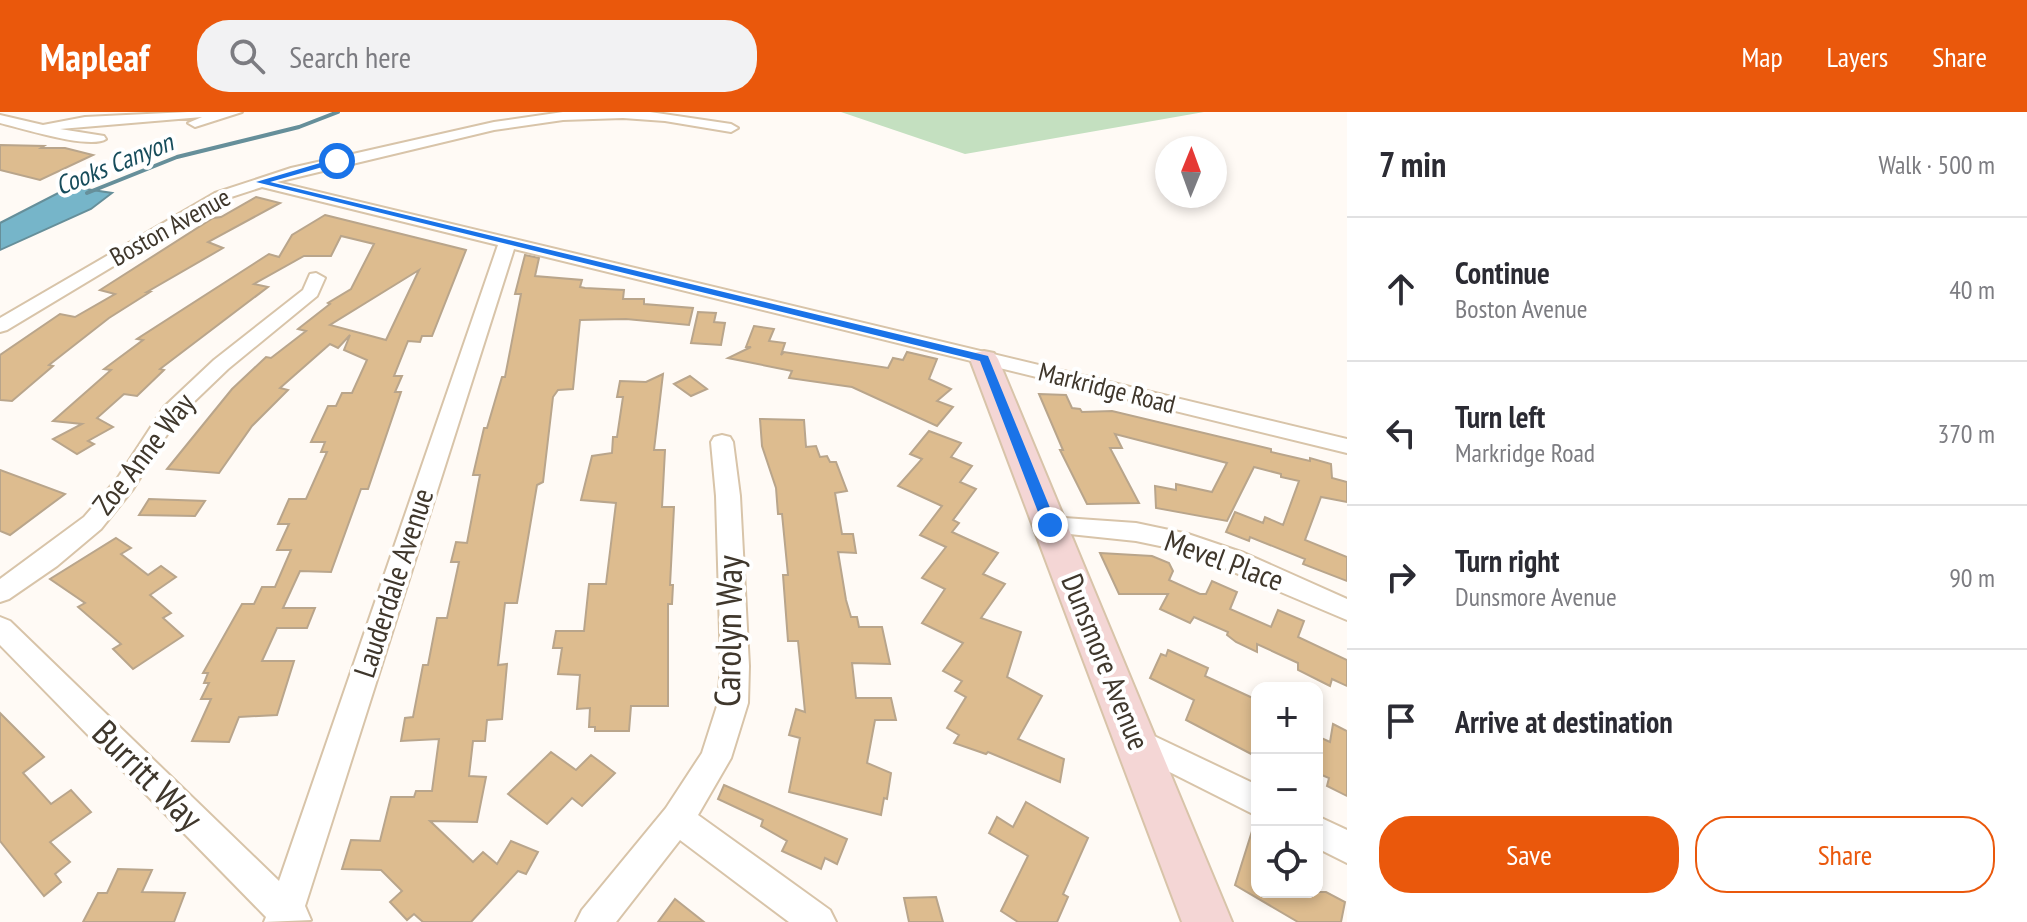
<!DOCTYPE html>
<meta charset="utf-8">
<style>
:root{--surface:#fff;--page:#f2f2f3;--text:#2b2b33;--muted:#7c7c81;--line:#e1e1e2;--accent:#ea580c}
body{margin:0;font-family:"PT Sans Narrow",sans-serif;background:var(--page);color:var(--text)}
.controls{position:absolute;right:24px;bottom:24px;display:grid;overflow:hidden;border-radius:16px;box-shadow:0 4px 12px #0003}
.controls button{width:72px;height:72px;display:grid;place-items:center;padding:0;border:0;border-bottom:2px solid var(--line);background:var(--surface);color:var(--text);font:40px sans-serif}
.compass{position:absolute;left:1155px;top:24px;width:72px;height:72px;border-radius:50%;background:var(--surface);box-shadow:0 4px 12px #0003;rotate:1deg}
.stop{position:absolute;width:24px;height:24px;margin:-18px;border:6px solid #1a73e8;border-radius:50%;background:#fff}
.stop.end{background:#1a73e8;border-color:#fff;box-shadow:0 2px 8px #0008}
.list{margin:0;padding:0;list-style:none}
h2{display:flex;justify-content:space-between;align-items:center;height:104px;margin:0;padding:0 32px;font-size:34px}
h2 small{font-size:26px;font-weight:400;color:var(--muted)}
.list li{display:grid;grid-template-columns:52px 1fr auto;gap:24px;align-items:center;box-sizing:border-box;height:144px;padding:0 32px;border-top:2px solid var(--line)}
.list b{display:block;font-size:30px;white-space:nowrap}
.list p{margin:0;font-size:26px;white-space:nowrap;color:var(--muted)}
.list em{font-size:26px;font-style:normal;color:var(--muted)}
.actions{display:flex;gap:16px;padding:24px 32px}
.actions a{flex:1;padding:18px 0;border:2px solid var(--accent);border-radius:32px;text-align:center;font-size:28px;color:var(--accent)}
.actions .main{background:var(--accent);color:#fff}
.icon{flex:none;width:44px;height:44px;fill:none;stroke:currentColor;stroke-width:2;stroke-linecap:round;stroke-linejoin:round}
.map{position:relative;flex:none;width:1347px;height:810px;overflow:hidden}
header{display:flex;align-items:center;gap:48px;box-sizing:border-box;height:112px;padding:0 40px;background:var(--accent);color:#fff}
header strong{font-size:38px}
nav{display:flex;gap:44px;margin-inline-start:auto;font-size:28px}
.search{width:560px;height:72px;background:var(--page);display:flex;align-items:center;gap:20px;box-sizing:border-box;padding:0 28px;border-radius:32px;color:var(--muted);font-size:30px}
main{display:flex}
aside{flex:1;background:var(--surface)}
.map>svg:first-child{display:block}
</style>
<header>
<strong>Mapleaf</strong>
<div class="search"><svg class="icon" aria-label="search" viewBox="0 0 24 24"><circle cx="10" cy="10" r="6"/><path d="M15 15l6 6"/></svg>Search here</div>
<nav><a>Map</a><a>Layers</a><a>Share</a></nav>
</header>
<main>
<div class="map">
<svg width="1347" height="810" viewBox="0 0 1347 810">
<rect width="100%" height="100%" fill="#fffaf5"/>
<path fill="#c4e0c0" d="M841 0H1204L965 42Z"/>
<path fill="#76b5c9" stroke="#668f9a" stroke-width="2" d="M79 76 112 81 91 97 0 138V111L64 78Z"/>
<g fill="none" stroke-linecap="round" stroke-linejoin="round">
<path stroke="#668f9a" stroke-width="4" d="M87 81 177 45 299 15 338 0"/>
</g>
<g fill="#ddbc8f" stroke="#b9a58b" stroke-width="2" fill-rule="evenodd">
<path d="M0 33 44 34 41 36H65L93 43 40 68 0 58Z"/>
<path d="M256 85 280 91 208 130 223 136 147 180H150L109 206 49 253 53 254 12 289 0 288V243L60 202 75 205 115 182 100 178 213 106 221 105Z"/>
<path d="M325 103 466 138 432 224H422L420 230 408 229 394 264H402L395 280H401L368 377H361L331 460 300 459 283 496H315L307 516H277L262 549H294L277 603 239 605 229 630 192 629 211 587H201L209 571H204L208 561H203L242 492H254L262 475H275L291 438H277L289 412H278L289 387H306L327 340H321L325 330H311L328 294H336L342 281H352L367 248 344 238 350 223 338 236 330 232 280 276 288 278 252 314 219 361 167 357 232 277 266 245 271 246 306 219 298 217 330 192 328 191 351 177 374 132 341 124 331 144H304L254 172 268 175 160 257 164 258 137 284 124 282 97 306 113 315 88 329 94 332 77 342 53 327 82 312 53 309 111 258 104 257 143 228 137 227 269 142 279 145 292 123ZM419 158 386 228 330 213Z"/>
<path d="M525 143 539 146 535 164 582 168 580 175 585 176 624 178 623 187H644V192L693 196 689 213 626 207 580 208 573 277 558 278 553 285 543 370 537 373 517 491H505L498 553 507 552 502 607 487 608 485 629H473L469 664 486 665 477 710 430 709 473 750 483 740 497 752 511 729 538 740 526 762 518 759 471 810H423L414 802 407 808 390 790 402 779 381 758 342 757 351 728 380 729 391 685H414L416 679H432L439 627 401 629 405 606 413 605 423 553H428L437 506H447L459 450H451L456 430 467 431 480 363H473L484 316H487L502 265H505L521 182H515Z"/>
<path d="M698 200 716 201 714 210 725 211 721 233 691 231Z"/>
<path d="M754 214 774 217 769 229 785 231 781 243 784 240 888 256 893 246 903 248 907 240 937 247 929 267 951 277 937 289 953 295 937 314 852 275 789 266 792 259 728 246 751 235H746Z"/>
<path d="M663 262 654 338H665L662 395H674L670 473H673L672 492H668V594H631L629 619H595V615H589L590 596 577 597 580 563 558 562 562 536H553L556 519H584L589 472H606L616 391 581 388 592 344 612 341 613 325H617L623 285H617L620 269 646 270Z"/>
<path d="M690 264 707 277 691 284 674 272Z"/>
<path d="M1039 282 1066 283 1072 296 1080 297 1082 300 1112 299 1271 337V340L1310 349V346L1331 352 1332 366 1347 370V390L1321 385 1305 428 1347 445V469L1303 452 1305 447 1250 425 1249 429 1226 420 1235 400 1263 411 1265 405 1283 413 1299 369 1281 365V362L1254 355 1227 409 1156 396 1155 374 1176 378V372L1212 380 1227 351 1115 322 1122 336H1110L1139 391 1087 392 1060 338H1063Z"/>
<path d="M760 307 804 308 806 335 816 334 820 345 827 344 830 350H836L847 379 835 381 842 422H853L856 441 838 440 846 488 851 505H857L859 515H882L890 552 852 551 856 586H891L896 608H875L867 651 891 661 887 687 884 686 881 703 789 680 800 626 789 623 796 597 805 600 798 529H788L783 463H788L782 402H778L776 376 762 334Z"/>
<path d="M929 319 961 331 951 345 972 354 960 370 976 377 953 408 959 411 952 420 998 441 983 462 1005 472 981 506 1021 520 1007 565 1042 584 1018 627 1064 647 1060 670 988 640 986 642 954 631 959 623 947 616 966 585 955 579 962 569 943 559 963 531 922 511 945 477 922 466 946 435 920 423 942 394 898 374 922 347 910 342Z"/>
<path d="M0 358 65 382 10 423 0 419Z"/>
<path d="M149 387 205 389 195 404 139 403Z"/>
<path d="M116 426 131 436 121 442 148 463 161 454 176 465 150 483 171 501 163 506 183 524 133 557 113 537 121 532 78 495 85 491 50 467Z"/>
<path d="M1100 441 1152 444 1169 451 1173 459 1169 468 1200 482H1206L1212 469 1237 480 1230 497 1271 515 1278 498 1304 509 1298 525 1347 548V574L1332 567 1330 574 1298 558V551L1257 532V540L1236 530 1227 523 1228 520 1194 505 1190 511 1160 497 1168 482H1119Z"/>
<path d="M1168 538 1208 556 1205 564 1257 588V645L1186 608 1194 588 1150 566 1161 542 1166 544Z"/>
<path d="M0 601 44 645 23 661 51 692 71 678 91 700 50 730 70 750 55 762 61 770 44 784 0 729Z"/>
<path d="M1333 612 1347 619V684L1327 674 1329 666 1317 661V624L1330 630Z"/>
<path d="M551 640 576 658 591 643 615 661 582 694 572 686 547 712 508 682Z"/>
<path d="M724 673 847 727 837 752 825 746 821 757 782 739 787 729 761 714 763 708 718 687Z"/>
<path d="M1026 690 1088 726 1063 782 1068 785 1057 810H1018L1001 799 1028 744 989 721 997 705 1013 715Z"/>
<path d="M1253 716H1257V780H1326L1345 790 1341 810H1298L1235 773Z"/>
<path d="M118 757 152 758 142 780 185 781 174 810H83L98 781H107Z"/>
<path d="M936 785 943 810H909L904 786Z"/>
<path d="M675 787 704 810H658Z"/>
</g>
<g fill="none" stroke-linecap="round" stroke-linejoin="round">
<defs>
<g id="street">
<path d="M188 0H242L195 15 188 11 202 5 60 17 104 24 106 27C90 38 21 16 0 11V3L43 13 85 5Z"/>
<path d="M563 0H650L731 12 738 16 731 20 665 9 623 6 563 8 494 18 277 70 1347 327V341L514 137 305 794 311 808 264 810 266 805 0 533V505L10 509 279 769 498 133 262 75 225 87 7 218 0 220V206L215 81 291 56 494 10Z"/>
<path d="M316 161 325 166 317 184 228 257 178 305 133 377 101 417 57 454 9 487 0 490V467L84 405 117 367 164 295 214 248 303 178 310 162Z"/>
<path d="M722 323 730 325 733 330 740 384 749 554 748 591 731 646 698 703 830 798 836 810H789L680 728 616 810H576L582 798 666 696 702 641 718 591 721 554 716 384 711 330 714 325Z"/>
<path d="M1050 405 1136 411 1188 422 1244 441 1347 487V508L1184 439 1136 429 1041 419 1038 413 1041 407Z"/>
<path d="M1135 615 1257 673V704L1124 637 1120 628 1124 619Z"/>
<path d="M1317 704 1347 718V751L1317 736Z"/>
</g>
<path id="secondary" d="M984 239 994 241 998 247 1232 810H1182L970 247 974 241Z"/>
</defs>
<use href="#street" stroke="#d8c4a9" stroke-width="4"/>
<use href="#secondary" stroke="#d8c4a9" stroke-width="4"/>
<use href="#street" fill="#fff" fill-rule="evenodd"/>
<use href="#secondary" fill="#f4d6d5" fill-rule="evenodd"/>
</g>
<path fill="#1a73e8" d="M337 46 340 50 270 70 988 244 1057 413 1050 418 1043 413 980 249 256 70Z"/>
<g text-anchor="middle" stroke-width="8" stroke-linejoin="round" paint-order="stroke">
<g font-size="26" font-style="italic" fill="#164c5b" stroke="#fff">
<text transform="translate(114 52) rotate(-22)" y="9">Cooks Canyon</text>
</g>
<g font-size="26" fill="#3f372c" stroke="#fff">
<text transform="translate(170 115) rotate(-29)" y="9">Boston Avenue</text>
<text transform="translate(1107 276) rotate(14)" y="9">Markridge Road</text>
</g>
<g font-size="30" fill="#3f372c" stroke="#fff">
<text transform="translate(144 342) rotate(-52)" y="10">Zoe Anne Way</text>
<text transform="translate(1224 449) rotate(20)" y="10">Mevel Place</text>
<text transform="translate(394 471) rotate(-72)" y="10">Lauderdale Avenue</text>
<text transform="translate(1105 550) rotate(68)" y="10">Dunsmore Avenue</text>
</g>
<g font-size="36" fill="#3f372c" stroke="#fff">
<text transform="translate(728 519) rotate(-89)" y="13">Carolyn Way</text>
<text transform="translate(148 663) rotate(45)" y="13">Burritt Way</text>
</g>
</g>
</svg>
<div class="controls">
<button>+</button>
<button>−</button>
<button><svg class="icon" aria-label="locate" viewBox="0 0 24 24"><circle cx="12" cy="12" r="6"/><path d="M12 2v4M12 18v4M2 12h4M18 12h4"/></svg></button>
</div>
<svg class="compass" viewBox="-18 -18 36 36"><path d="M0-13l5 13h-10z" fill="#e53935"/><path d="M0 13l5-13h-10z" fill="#7c7c81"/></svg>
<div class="stop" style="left:337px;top:49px"></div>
<div class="stop end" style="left:1050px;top:413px"></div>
</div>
<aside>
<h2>7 min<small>Walk · 500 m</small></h2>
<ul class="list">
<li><svg class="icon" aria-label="ahead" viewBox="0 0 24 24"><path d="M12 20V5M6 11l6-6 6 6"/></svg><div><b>Continue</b><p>Boston Avenue</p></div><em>40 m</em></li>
<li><svg class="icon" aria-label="left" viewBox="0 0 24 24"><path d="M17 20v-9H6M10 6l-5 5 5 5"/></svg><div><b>Turn left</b><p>Markridge Road</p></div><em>370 m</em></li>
<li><svg class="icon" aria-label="right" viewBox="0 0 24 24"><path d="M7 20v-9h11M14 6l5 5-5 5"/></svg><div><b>Turn right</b><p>Dunsmore Avenue</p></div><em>90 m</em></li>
<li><svg class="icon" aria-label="arrive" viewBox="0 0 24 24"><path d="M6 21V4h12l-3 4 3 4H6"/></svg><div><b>Arrive at destination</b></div></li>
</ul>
<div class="actions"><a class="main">Save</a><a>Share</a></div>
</aside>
</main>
